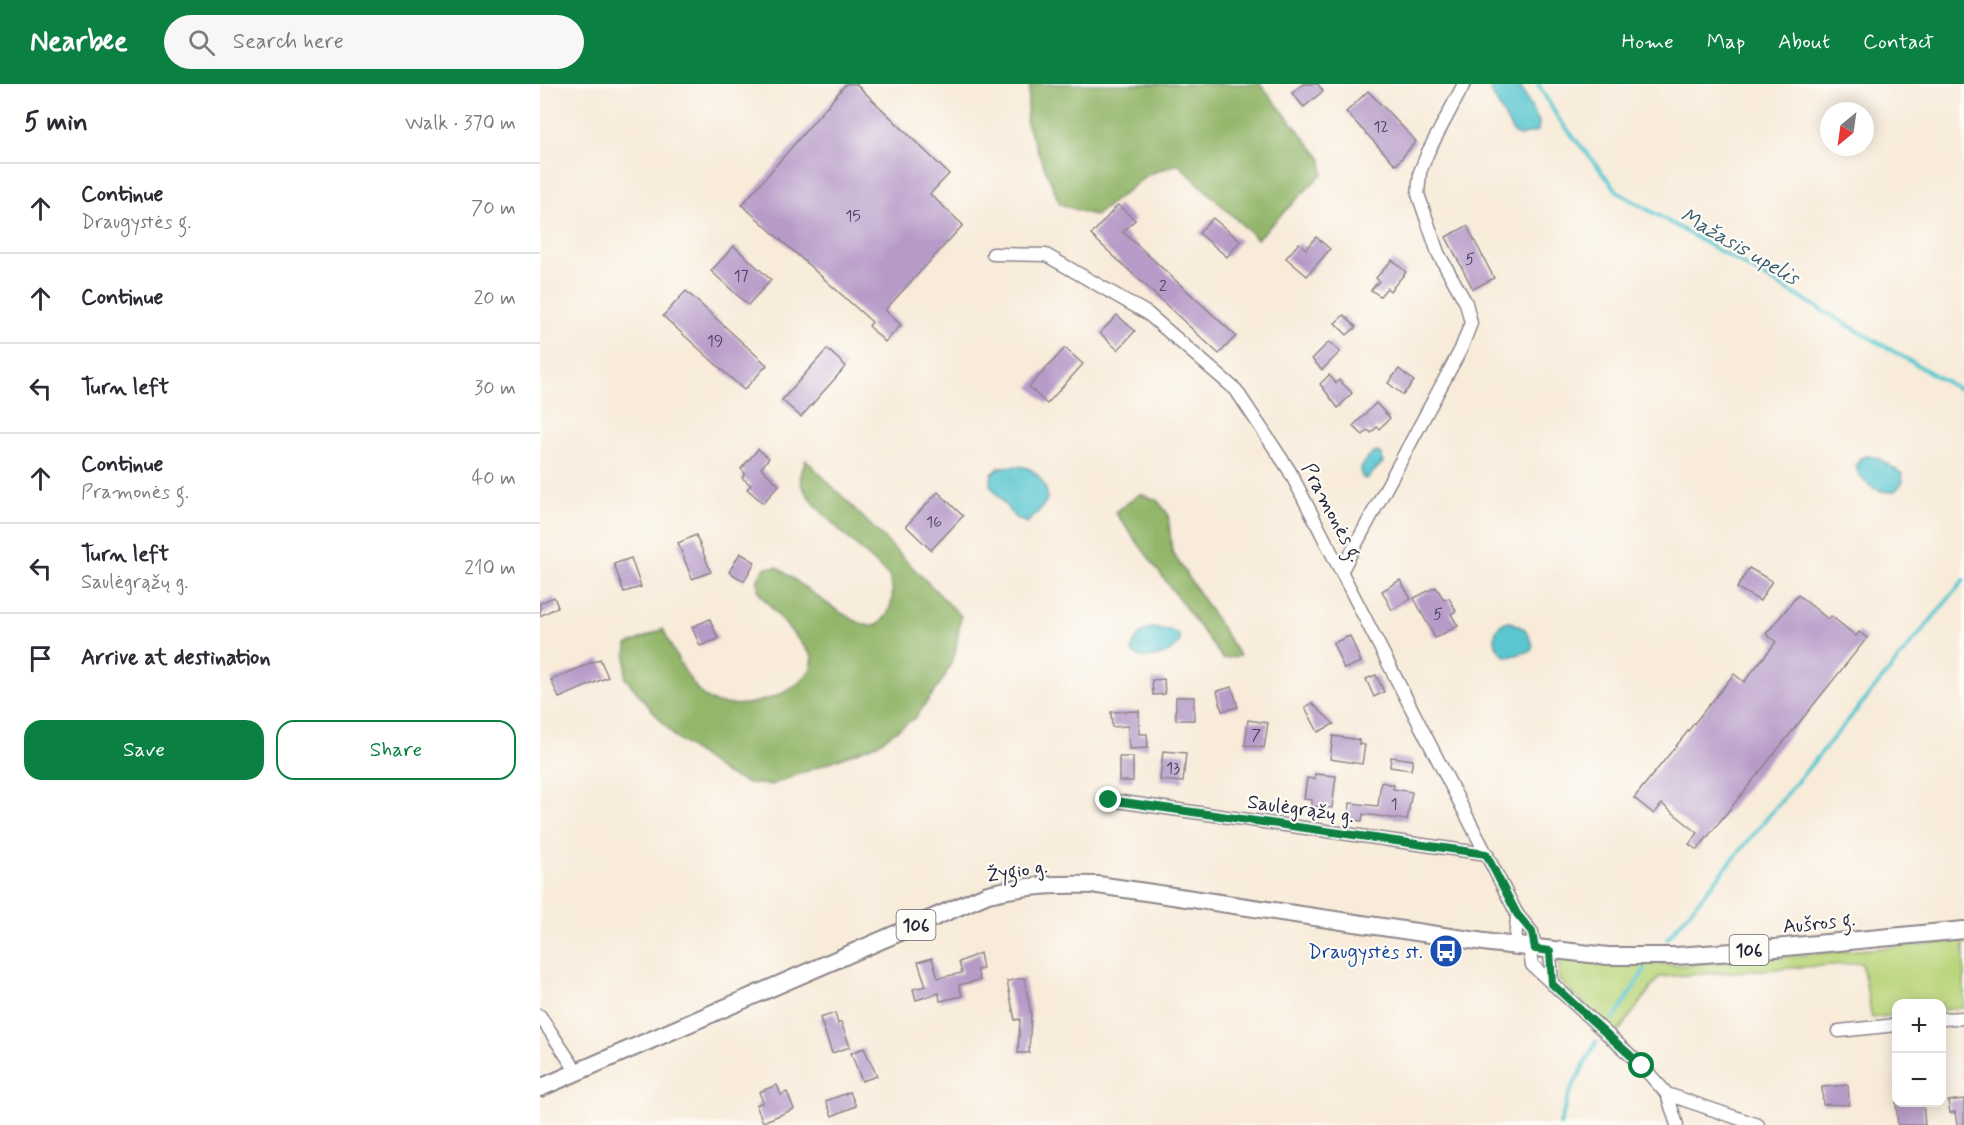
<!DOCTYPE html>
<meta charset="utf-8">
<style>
:root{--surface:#fff;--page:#f7f7f7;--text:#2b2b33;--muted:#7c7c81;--line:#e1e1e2;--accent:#0b8043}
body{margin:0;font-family:Mynerve,sans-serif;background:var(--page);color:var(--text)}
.controls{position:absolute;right:18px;bottom:18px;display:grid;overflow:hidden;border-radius:12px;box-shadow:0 3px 15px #0003}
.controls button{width:54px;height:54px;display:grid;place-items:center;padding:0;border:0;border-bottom:2px solid var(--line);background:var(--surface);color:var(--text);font:30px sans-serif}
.compass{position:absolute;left:1280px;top:18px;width:54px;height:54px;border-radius:50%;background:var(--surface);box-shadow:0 3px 15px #0003;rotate:209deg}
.stop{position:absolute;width:18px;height:18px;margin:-14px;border:4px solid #0b8043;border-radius:50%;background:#fff}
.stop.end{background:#0b8043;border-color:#fff;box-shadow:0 2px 6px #0008}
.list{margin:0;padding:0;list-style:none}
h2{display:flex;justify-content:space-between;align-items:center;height:78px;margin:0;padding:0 24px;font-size:26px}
h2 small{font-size:20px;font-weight:400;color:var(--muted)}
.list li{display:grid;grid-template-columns:39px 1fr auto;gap:18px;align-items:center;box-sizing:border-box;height:90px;padding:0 24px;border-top:2px solid var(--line)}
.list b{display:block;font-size:22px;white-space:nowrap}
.list p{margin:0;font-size:20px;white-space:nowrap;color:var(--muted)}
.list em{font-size:20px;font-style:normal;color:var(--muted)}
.actions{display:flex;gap:12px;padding:18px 24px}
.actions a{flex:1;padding:14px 0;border:2px solid var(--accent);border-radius:18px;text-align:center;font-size:21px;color:var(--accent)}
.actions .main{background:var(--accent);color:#fff}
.icon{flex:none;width:33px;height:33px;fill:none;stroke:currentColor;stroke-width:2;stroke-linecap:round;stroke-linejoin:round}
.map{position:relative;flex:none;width:1424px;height:1041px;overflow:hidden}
header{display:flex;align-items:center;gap:36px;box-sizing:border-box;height:84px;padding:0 30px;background:var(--accent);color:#fff}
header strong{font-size:28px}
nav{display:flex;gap:33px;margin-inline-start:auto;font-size:21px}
.search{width:420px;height:54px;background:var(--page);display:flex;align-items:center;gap:15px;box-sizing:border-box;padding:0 21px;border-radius:33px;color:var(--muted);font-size:22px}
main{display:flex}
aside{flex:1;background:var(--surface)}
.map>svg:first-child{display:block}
</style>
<header>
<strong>Nearbee</strong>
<div class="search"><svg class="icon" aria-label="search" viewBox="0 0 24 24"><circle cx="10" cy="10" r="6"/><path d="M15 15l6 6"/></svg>Search here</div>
<nav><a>Home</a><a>Map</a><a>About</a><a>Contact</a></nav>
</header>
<main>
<aside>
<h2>5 min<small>Walk · 370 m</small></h2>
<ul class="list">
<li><svg class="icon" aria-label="ahead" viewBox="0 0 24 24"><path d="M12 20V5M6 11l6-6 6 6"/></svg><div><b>Continue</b><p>Draugystės g.</p></div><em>70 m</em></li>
<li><svg class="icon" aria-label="ahead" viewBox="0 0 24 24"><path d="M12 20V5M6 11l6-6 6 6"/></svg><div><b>Continue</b></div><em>20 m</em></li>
<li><svg class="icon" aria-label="left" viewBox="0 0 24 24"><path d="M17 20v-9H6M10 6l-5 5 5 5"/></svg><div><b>Turn left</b></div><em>30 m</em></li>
<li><svg class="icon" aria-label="ahead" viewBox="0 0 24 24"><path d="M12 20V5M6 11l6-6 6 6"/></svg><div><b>Continue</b><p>Pramonės g.</p></div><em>40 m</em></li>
<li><svg class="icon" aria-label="left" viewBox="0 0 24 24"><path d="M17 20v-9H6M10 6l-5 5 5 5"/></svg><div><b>Turn left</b><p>Saulėgrąžų g.</p></div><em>210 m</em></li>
<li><svg class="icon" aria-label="arrive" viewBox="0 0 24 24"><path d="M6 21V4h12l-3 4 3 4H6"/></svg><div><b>Arrive at destination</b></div></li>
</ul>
<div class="actions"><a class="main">Save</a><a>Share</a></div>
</aside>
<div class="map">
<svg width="1424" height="1041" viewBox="0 0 1424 1041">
<rect width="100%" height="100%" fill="#fdfcf7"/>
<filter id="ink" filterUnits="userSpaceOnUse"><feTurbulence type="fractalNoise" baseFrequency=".0167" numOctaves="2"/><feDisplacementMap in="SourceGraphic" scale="12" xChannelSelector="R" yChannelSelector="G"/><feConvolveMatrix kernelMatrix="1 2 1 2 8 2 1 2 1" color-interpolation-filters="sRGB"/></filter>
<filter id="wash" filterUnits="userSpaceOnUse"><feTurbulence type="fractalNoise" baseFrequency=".008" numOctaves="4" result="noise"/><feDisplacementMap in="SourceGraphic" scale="24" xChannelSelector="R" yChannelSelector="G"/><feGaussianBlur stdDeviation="1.35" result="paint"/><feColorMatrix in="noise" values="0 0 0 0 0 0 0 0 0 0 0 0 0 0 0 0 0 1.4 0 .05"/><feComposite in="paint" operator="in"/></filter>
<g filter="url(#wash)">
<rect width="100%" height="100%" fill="#f8ebd9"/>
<path fill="#bad57a" stroke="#6e7c5a" stroke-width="1.5" d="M1424 857V924L1402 926V920H1356V931L1332 934 1322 879 1119 893 1077 950 1019 897V879L1024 876 1143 881Z"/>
<g fill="#93b66a" stroke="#5a6c52" stroke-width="1.5">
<path d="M490 0H720L782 75 783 89 717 155 638 80 609 90 555 132 520 120 486 39Z"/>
<path d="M266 376 421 532 415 570 404 594 376 633 337 660 231 701 207 699 186 690 135 653 85 594 87 561 123 545C131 563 150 601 165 613 190 632 256 613 270 586 272 583 272 577 273 573L220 510C215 498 218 492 226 483H237C255 495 313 543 332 542 338 542 342 537 346 532 354 518 354 507 349 492 329 472 269 423 261 399 259 391 263 384 266 376Z"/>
<path d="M600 410 617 416 628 430 632 468 700 572 683 575 575 428Z"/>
</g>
<g fill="#5ac7d0" stroke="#3e7486" stroke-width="1.5">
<path d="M950 0H979L999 38 998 47 980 52 974 50 951 8Z"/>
<path d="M837 368 841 370 843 378 827 395 823 394 820 387C823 379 829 370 837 368Z"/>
<path d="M1328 372 1338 374 1362 390 1363 398 1355 407C1339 411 1318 398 1316 381L1320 374Z"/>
<path d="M460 383C468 383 477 381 485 383 496 386 511 405 506 417 502 426 493 432 487 439L475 434 450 401 452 390Z"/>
<path d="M968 537 985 545 993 561 991 567 968 573C951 566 950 542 968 537Z"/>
<path d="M610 544 629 546 639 550 640 557C632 571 605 580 592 568 593 555 599 550 610 544Z"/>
</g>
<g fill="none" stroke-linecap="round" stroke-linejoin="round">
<g stroke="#5ac7d0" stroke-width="4">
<path d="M998 0 1018 34 1079 109 1424 308"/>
<path d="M1127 855 1424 496"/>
<path d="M1074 935 1105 885"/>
<path d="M1020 1041 1029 1010 1056 958"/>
</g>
</g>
<g id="blocks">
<g fill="#b69ac7">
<path d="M306 0H316L409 90 390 110 423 141 345 226 361 241 345 258 329 242 332 238 202 121Z"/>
<path d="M763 0H778L783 7 764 23 752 9Z"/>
<path d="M828 7 876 57 856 81 806 28Z"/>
<path d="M578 121 595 136 583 148 696 252 679 270 551 151Z"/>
<path d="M673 134 700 157 687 173 659 149Z"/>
<path d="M927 142 954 194 933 205 906 153Z"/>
<path d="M776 153 790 165 767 192 746 174 759 159 766 165Z"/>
<path d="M194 162 231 196 208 221 171 187Z"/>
<path d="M852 176 866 188 850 207 847 204 840 212 831 206 839 197 836 194Z"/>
<path d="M146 207 227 281 204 306 123 232Z"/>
<path d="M577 231 595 247 578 266 560 249Z"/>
<path d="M804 231 816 243 807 251 795 239Z"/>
<path d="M789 258 800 268 782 286 772 275Z"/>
<path d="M525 264 543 280 507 320 489 303Z"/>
<path d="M287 265 306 282 261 333 242 316Z"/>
<path d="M859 285 874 297 863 311 848 299Z"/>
<path d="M789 291 796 299 799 296 812 309 798 324 780 300Z"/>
<path d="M836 319 850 334 839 345 837 343 831 349 828 346 823 351 813 342Z"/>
<path d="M218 365 229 374 221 384 239 401 223 419 207 405 211 401 202 394 205 389 201 385Z"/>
<path d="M398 408 423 432 391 466 366 442Z"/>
<path d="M156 451 171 488 152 495 138 459Z"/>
<path d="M200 469 215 478 204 497 189 488Z"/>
<path d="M91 474 101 503 84 508 74 480Z"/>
<path d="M1209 484 1232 497 1220 517 1197 504Z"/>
<path d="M860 496 871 515 852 526 842 507Z"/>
<path d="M896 503 904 516 909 514 916 527 911 530 918 542 895 554 874 514Z"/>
<path d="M1258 511 1288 535 1291 532 1316 552 1319 548 1327 554 1157 766 1149 760 1158 749 1122 720 1114 730 1094 714 1194 590 1204 598 1236 558 1226 550Z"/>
<path d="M14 513 18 523 0 532V519Z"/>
<path d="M170 535 178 555 160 562 152 543Z"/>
<path d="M810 552 821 578 804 585 793 559Z"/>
<path d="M60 575 68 593 19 614 11 596Z"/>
<path d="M836 591 844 608 834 613 826 595Z"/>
<path d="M624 595 625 610 613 611 612 596Z"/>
<path d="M692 603 698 623 682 627 677 607Z"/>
<rect x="636" y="613" width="18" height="23"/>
<path d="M772 619 794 640 778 648 765 623Z"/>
<path d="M599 627V650H607L608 664 589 665 588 642 572 643 571 628Z"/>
<path d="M708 636 728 639 724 664 705 661Z"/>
<path d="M793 652 819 656V660L825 661 822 680 790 675Z"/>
<path d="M623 667 646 669 643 698 620 696Z"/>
<rect x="579" y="673" width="14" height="24"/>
<path d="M851 673 873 676 871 686 850 683Z"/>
<path d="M775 690 796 692 792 724 772 722V716L764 715 767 694 775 695Z"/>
<path d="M841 698 854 701 853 705 872 708 867 736 823 730 822 737 808 735 810 719 838 722Z"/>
<path d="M440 869 443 885 437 886 440 896 419 901 422 912 400 917 399 909 376 916 373 905 386 902 378 878 392 874 398 894 422 889 419 878Z"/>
<path d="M484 894 491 930 489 969H478L480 935 475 936 467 897Z"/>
<path d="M295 929 298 940 301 938 310 963 292 969 280 934Z"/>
<path d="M324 964 337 992 322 997 311 969Z"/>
<path d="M237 1001 241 1011 247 1008 254 1025 223 1038 216 1021 223 1018 219 1008Z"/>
<path d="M1308 1001 1309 1021 1283 1020 1282 1003Z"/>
<path d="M310 1008 316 1022 292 1032 286 1017Z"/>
<path d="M1424 1015V1041H1417L1415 1028 1410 1029 1408 1017Z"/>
<path d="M1356 1018H1383L1385 1041H1358Z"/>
</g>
</g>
</g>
<g filter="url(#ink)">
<use href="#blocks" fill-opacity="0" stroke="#8d868a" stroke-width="1.5"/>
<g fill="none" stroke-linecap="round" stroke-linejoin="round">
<defs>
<g id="minor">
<path d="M453 170 506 171 607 229 696 306 749 386 977 830 992 848 995 865"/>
<path d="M802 486 921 265 931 239 926 219 898 169 878 110 880 88 888 68 924 0"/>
<path d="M569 716 947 770"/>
<path d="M975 862 977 830"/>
<path d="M989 864 992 881 1102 982 1127 1010 1137 1041"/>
<path d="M1010 867 1012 900"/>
<path d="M0 932 37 988"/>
<path d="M1402 935 1424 934"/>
<path d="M1299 947 1356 941"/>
<path d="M1127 1010 1218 1041"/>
</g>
<path id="major" d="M0 1004 448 810C485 801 520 800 558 801L951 859 1068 872H1136L1193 868 1424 846"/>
</defs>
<use href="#minor" stroke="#8d868a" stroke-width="15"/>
<use href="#major" stroke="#8d868a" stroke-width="20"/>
<use href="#minor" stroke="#fff" stroke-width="12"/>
<use href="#major" stroke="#fff" stroke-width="16"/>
</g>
</g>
<g fill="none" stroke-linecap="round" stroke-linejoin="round" filter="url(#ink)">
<path stroke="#0b8043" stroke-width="8" d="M569 716 946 770 977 830 992 848 995 865 1010 867 1012 900 1102 982"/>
</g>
<defs>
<symbol id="bus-disc" viewBox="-11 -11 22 22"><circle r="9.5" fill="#1a4fb4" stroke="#fdfcf7"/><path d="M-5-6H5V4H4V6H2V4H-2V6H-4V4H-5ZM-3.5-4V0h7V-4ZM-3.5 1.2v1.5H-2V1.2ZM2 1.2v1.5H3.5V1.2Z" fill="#fff"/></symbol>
</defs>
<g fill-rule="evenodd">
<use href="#bus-disc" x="887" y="848" width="38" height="38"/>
</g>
<g text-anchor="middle" stroke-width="4.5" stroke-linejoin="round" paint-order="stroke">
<g font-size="16" fill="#47405e">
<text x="841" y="48">12</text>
<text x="313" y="137">15</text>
<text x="930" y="180">5</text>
<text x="201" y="197">17</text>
<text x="623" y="207">2</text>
<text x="175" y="262">19</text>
<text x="394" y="443">16</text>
<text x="898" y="535">5</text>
<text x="716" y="656">7</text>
<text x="633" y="689">13</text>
<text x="854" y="725">1</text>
</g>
<g fill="#fdfcf7" stroke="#646373" stroke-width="1.5">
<rect x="356.5" y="826" width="39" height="30" rx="4.5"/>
<rect x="1189.5" y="851" width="39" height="30" rx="4.5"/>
</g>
<g font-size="18" font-weight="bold" fill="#22223b">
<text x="376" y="847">106</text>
<text x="1209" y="872">106</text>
</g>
<g font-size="20" fill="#22223b" stroke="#fdfcf7">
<text transform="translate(793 428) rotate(62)" y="7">Pramonės g.</text>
<text transform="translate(761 724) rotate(8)" y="7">Saulėgrąžų g.</text>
<text transform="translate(477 786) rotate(-9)" y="7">Žygio g.</text>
<text transform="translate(1279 838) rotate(-6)" y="7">Aušros g.</text>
</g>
<g font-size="20" fill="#164399" stroke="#fdfcf7" text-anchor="end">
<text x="883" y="874">Draugystės st.</text>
</g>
<g font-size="21" font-style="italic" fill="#365c6f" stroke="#fdfcf7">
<text transform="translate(1200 162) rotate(30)" y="7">Mažasis upelis</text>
</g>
</g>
</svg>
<div class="controls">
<button>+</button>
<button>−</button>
</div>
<svg class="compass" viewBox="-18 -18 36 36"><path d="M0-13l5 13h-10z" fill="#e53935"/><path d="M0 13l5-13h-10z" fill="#7c7c81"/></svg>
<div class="stop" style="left:1102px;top:982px"></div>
<div class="stop end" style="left:569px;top:716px"></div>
</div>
</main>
